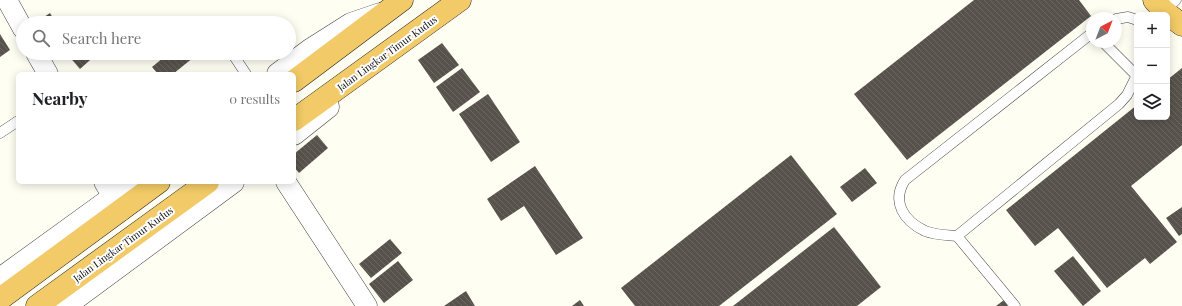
<!DOCTYPE html>
<meta charset="utf-8">
<style>
:root{--surface:#fff;--page:#f2f2f2;--text:#202124;--muted:#757577;--line:#e0e0e0}
body{margin:0;font-family:"Playfair Display",serif;background:var(--page);color:var(--text)}
.controls{position:absolute;right:12px;top:12px;display:grid;overflow:hidden;border-radius:6px;box-shadow:0 2px 10px #0003}
.controls button{width:36px;height:36px;display:grid;place-items:center;padding:0;border:0;border-bottom:1px solid var(--line);background:var(--surface);color:var(--text);font:20px sans-serif}
.compass{position:absolute;left:1086px;top:12px;width:36px;height:36px;border-radius:50%;background:var(--surface);box-shadow:0 2px 10px #0003;rotate:42deg}
.list{margin:0;padding:0;list-style:none}
h2{display:flex;justify-content:space-between;align-items:center;height:52px;margin:0;padding:0 16px;font-size:17px}
h2 small{font-size:13px;font-weight:400;color:var(--muted)}
.icon{flex:none;width:22px;height:22px;fill:none;stroke:currentColor;stroke-width:2;stroke-linecap:round;stroke-linejoin:round}
.map{position:relative;flex:none;width:1182px;height:306px;overflow:hidden}
.search{position:absolute;background:var(--surface);box-shadow:0 2px 10px #0003;left:16px;top:16px;width:280px;height:44px;display:flex;align-items:center;gap:10px;box-sizing:border-box;padding:0 14px;border-radius:22px;color:var(--muted);font-size:15px}
.panel{position:absolute;background:var(--surface);box-shadow:0 2px 10px #0003;left:16px;top:72px;width:280px;height:112px;border-radius:6px}
.map>svg:first-child{display:block}
</style>
<div class="map">
<svg width="1182" height="306" viewBox="0 0 1182 306">
<defs>
<pattern id="building-back-hatch" width="6" height="6" patternUnits="userSpaceOnUse"><rect width="6" height="6" fill="#58524c"/><path d="M-1 5l2 2M0 0l6 6M5-1l2 2" fill="none" stroke="#6b6661"/></pattern>
</defs>
<rect width="100%" height="100%" fill="#fffef3"/>
<g fill="url(#building-back-hatch)">
<path d="M974 0H1079L1091 16 907 160 854 94Z"/>
<path d="M50 13 56 23H35Z"/>
<path d="M0 34 10 50 0 57Z"/>
<path d="M442 43 459 65 434 83 418 60Z"/>
<path d="M68 53H98L80 69 67 54Z"/>
<path d="M169 53H199L173 74H158L152 67Z"/>
<path d="M462 68 480 92 453 112 436 87Z"/>
<path d="M1182 68V145L1131 186 1177 242 1150 264 1145 258 1107 288 1058 228 1035 246 1006 210 1137 105V117H1167V80Z"/>
<path d="M488 94 520 142 491 162 459 114Z"/>
<path d="M317 135 328 148 299 173 294 167V154Z"/>
<path d="M791 155 837 214 719 306H635L621 288Z"/>
<path d="M535 166 583 238 556 255 524 206 501 221 487 199Z"/>
<path d="M865 168 877 183 852 202 840 187Z"/>
<path d="M1182 207V234L1179 236 1166 218Z"/>
<path d="M834 227 881 287 857 306H733Z"/>
<path d="M390 239 402 253 371 278 359 264Z"/>
<path d="M1073 256 1101 291 1083 306 1054 271Z"/>
<path d="M398 261 413 280 384 303 369 284Z"/>
<path d="M466 291 475 306H444Z"/>
<path d="M580 300 584 306H572Z"/>
<path d="M1004 300 1008 306H996Z"/>
</g>
<g fill="none" stroke-linecap="round" stroke-linejoin="round">
<defs>
<g id="service">
<path d="M1163 12 1176 0"/>
<path d="M1116 19 1128 17 1137 20"/>
<path d="M1103 42 1137 76"/>
<path d="M232 53 246 74"/>
<path d="M0 133 18 121"/>
<path d="M957 236 1119 104 1127 95 1137 75"/>
<path d="M1015 306 957 236C946 235 935 235 925 231 904 221 891 202 905 180L1092 33"/>
</g>
<g id="minor">
<path d="M7 0 23 29"/>
<path d="M36 53 48 74"/>
<path d="M104 182 121 211"/>
<path d="M286 182 367 306"/>
</g>
<g id="tertiary">
<path d="M278 74 310 50 351 24 380 14"/>
<path d="M294 134 328 107"/>
<path d="M0 279 134 182"/>
<path d="M65 306 233 182"/>
</g>
<g id="trunk">
<path d="M1154 0 1164 11 1182 25"/>
<path d="M294 81 402 0"/>
<path d="M294 120 460 0"/>
<path d="M0 299 159 182"/>
<path d="M37 306 208 182"/>
</g>
</defs>
<use href="#service" stroke="#434343" stroke-width="11"/>
<use href="#minor" stroke="#434343" stroke-width="21"/>
<use href="#tertiary" stroke="#434343" stroke-width="23"/>
<use href="#trunk" stroke="#212121" stroke-width="23"/>
<use href="#service" stroke="#fff" stroke-width="10"/>
<use href="#minor" stroke="#fff" stroke-width="20"/>
<use href="#tertiary" stroke="#fff" stroke-width="22"/>
<use href="#trunk" stroke="#f2ca67" stroke-width="22"/>
</g>
<g text-anchor="middle" stroke-width="4" stroke-linejoin="round" paint-order="stroke">
<g font-size="10" fill="#101010" stroke="#fff">
<text transform="translate(387 53) rotate(-36)" y="4">Jalan Lingkar Timur Kudus</text>
<text transform="translate(123 244) rotate(-36)" y="4">Jalan Lingkar Timur Kudus</text>
</g>
</g>
</svg>
<div class="controls">
<button>+</button>
<button>−</button>
<button><svg class="icon" aria-label="layers" viewBox="0 0 24 24"><path d="M12 4l9 5-9 5-9-5zM3 14l9 5 9-5"/></svg></button>
</div>
<svg class="compass" viewBox="-18 -18 36 36"><path d="M0-13l5 13h-10z" fill="#e53935"/><path d="M0 13l5-13h-10z" fill="#757577"/></svg>
<div class="search"><svg class="icon" aria-label="search" viewBox="0 0 24 24"><circle cx="10" cy="10" r="6"/><path d="M15 15l6 6"/></svg>Search here</div>
<section class="panel">
<h2>Nearby<small>0 results</small></h2>
<ul class="list">
</ul>
</section>
</div>
